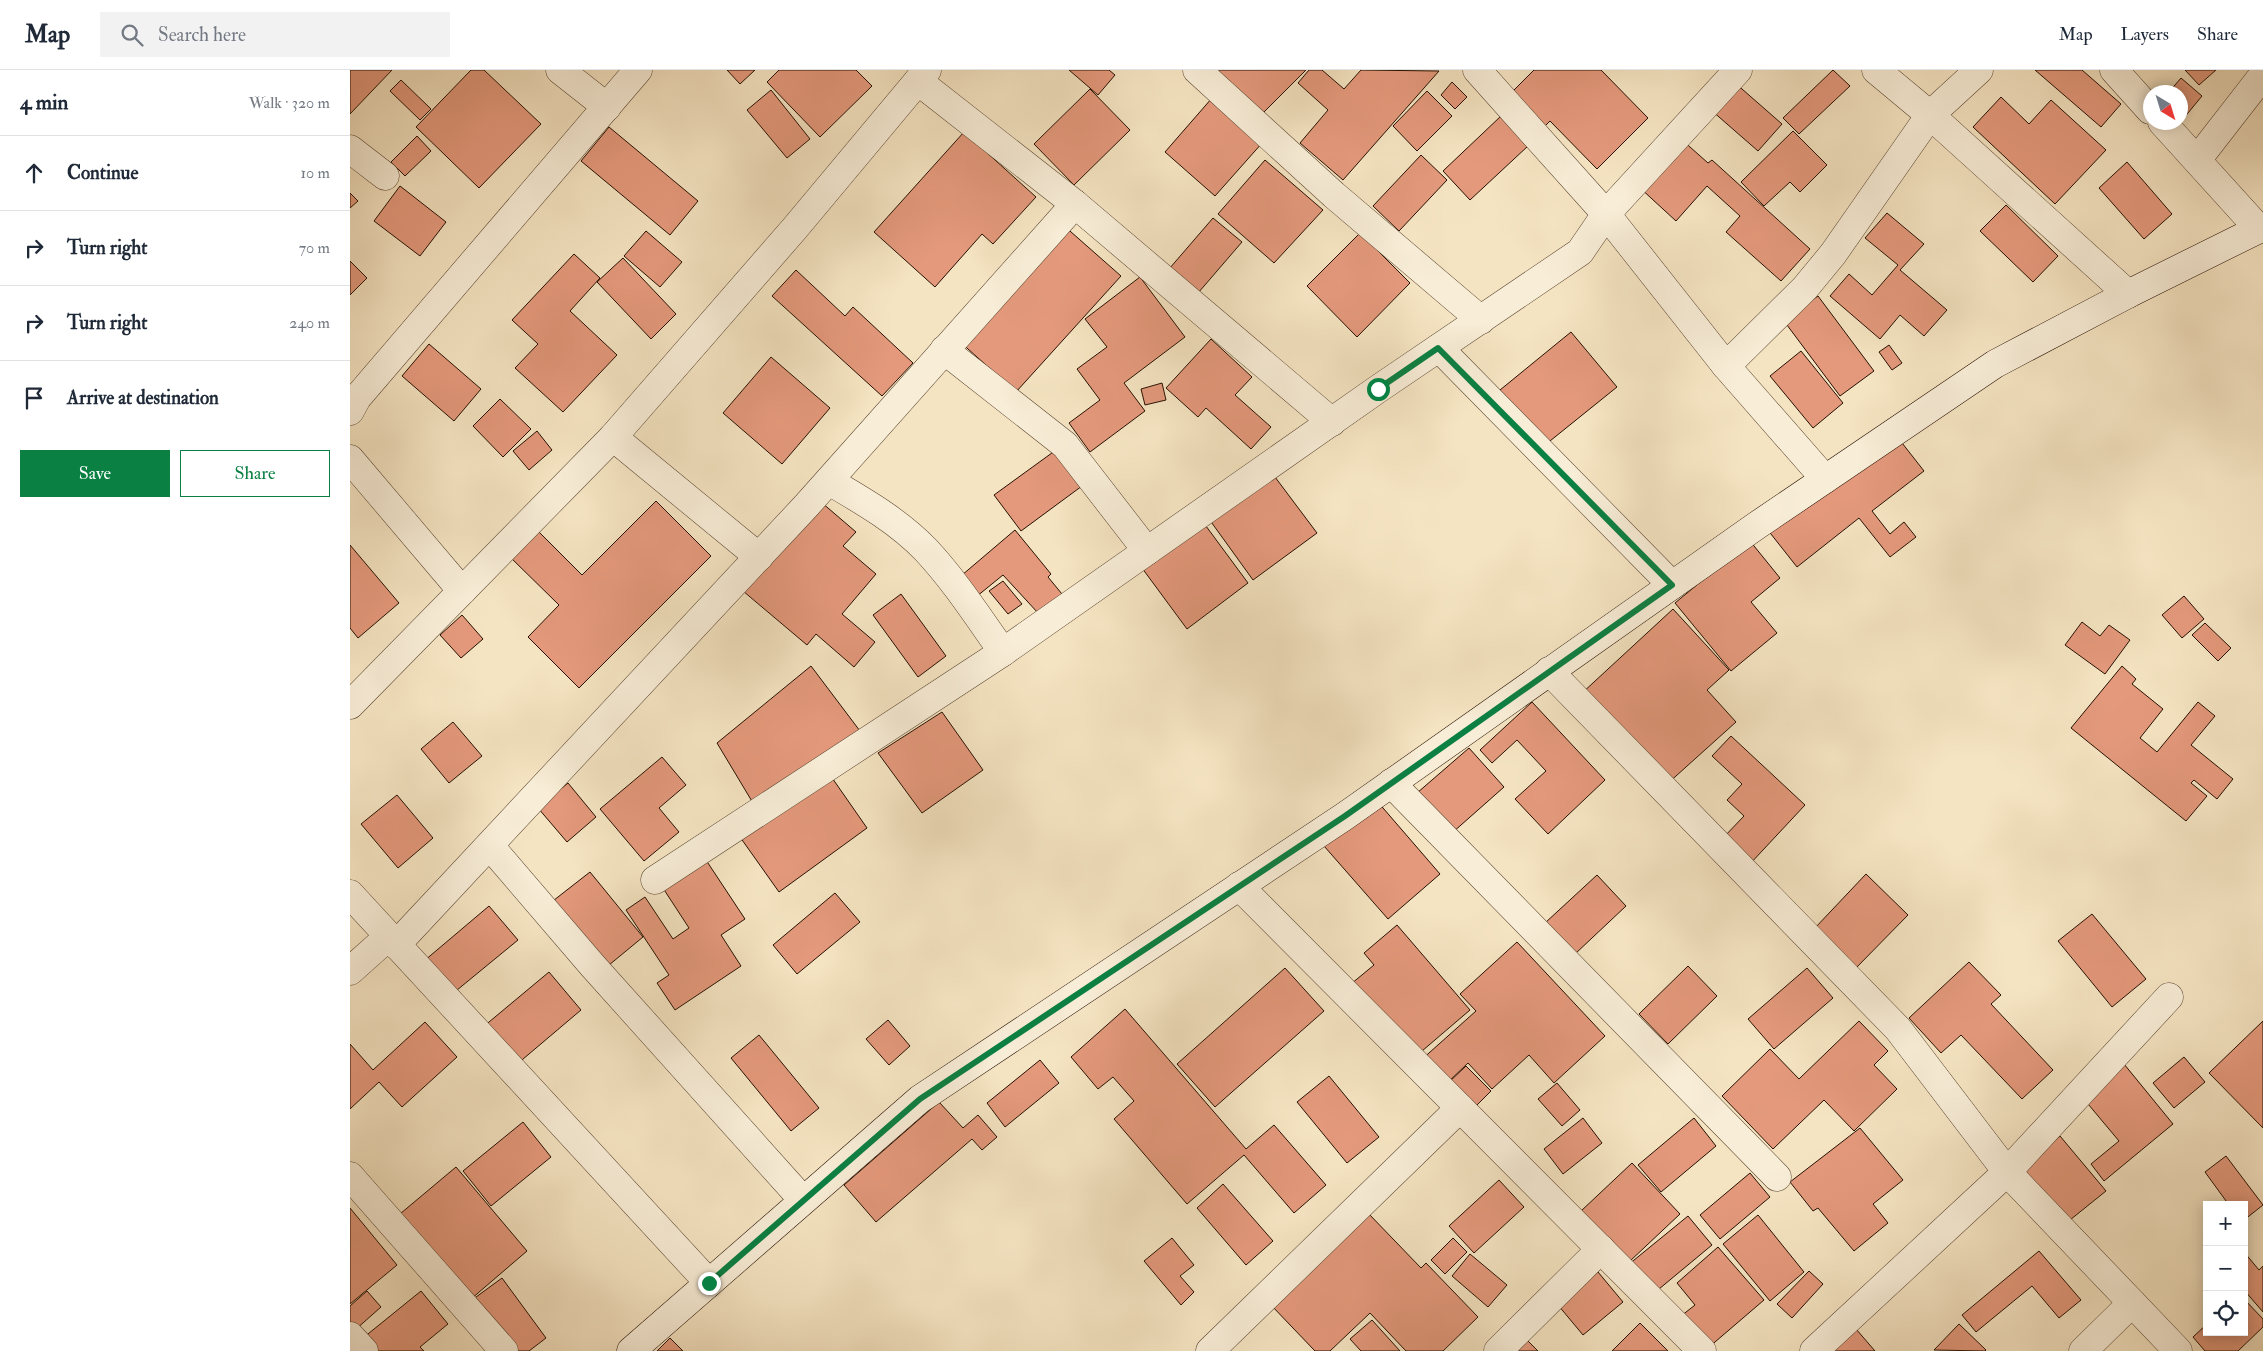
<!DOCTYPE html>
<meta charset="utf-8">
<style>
:root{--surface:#fff;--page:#f2f2f3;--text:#1f2937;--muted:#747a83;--line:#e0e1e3;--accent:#0b8043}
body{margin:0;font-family:"IM FELL Double Pica",serif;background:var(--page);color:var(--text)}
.controls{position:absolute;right:15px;bottom:15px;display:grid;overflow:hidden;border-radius:0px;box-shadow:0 2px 12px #0003}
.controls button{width:45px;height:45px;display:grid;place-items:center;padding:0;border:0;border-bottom:1px solid var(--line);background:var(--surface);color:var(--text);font:25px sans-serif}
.compass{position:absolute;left:1793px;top:15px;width:45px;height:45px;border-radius:50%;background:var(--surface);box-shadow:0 2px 12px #0003;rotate:142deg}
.stop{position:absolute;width:15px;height:15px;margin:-11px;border:4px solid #0b8043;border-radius:50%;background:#fff}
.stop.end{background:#0b8043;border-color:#fff;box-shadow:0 1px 5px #0008}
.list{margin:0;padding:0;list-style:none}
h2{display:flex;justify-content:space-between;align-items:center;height:65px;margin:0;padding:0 20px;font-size:21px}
h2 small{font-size:16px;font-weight:400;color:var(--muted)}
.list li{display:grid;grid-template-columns:32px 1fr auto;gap:15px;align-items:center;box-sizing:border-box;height:75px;padding:0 20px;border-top:1px solid var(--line)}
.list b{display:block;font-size:19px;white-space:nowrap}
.list em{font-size:16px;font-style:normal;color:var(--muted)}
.actions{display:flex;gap:10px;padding:15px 20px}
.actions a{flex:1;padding:11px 0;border:1px solid var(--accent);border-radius:0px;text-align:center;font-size:18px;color:var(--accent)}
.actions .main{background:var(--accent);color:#fff}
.icon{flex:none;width:28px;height:28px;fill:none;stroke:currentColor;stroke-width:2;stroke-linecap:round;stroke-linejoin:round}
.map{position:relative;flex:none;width:1913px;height:1281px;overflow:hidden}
header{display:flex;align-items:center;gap:30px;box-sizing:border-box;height:70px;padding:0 25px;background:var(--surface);border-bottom:1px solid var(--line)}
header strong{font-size:24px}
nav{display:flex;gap:28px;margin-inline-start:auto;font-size:18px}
.search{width:350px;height:45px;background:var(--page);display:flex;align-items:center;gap:12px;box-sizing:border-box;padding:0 18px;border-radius:0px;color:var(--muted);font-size:19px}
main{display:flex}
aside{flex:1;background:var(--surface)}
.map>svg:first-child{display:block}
</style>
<header>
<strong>Map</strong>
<div class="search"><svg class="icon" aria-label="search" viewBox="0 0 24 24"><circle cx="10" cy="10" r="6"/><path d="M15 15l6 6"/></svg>Search here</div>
<nav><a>Map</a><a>Layers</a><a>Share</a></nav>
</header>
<main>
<aside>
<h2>4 min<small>Walk · 320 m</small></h2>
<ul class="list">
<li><svg class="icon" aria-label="ahead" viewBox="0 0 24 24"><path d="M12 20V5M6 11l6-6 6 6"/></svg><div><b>Continue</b></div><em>10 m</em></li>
<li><svg class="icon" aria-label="right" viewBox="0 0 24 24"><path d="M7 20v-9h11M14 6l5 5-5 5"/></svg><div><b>Turn right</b></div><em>70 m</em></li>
<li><svg class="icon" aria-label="right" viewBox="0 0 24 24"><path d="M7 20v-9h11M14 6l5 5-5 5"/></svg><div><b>Turn right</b></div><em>240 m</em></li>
<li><svg class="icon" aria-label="arrive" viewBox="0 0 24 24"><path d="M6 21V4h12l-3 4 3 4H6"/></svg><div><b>Arrive at destination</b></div></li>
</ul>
<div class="actions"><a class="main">Save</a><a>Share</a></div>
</aside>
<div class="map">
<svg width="1913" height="1281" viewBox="0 0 1913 1281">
<rect width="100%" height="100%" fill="#f5e4c2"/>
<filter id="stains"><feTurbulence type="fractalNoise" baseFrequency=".004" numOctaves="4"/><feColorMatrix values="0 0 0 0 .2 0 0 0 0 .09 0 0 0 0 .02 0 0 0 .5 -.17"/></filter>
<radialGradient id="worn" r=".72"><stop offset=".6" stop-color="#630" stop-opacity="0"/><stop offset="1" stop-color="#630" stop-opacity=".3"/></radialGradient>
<g fill="#e4997c" stroke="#261000">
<path d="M0 0H42L0 44Z"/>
<path d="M121 0H134L191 54 129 118 66 57Z"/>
<path d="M377 0H405L390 14Z"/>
<path d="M429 0H506L522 16 470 67 417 12Z"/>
<path d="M719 0H759L765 5 748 25Z"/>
<path d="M867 0H956L912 44Z"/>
<path d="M959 0H972L994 19 1011 0 1089 1 993 110 950 73 978 40 948 13Z"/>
<path d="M1184 0H1251L1298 48 1247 99 1200 51 1194 57 1161 23Z"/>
<path d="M1483 0 1500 16 1449 64 1433 48Z"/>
<path d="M1685 0H1732L1771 34 1751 57Z"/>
<path d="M1835 0H1866L1849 15Z"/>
<path d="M1831 8 1852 26 1833 49 1830 47V22H1819Z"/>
<path d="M51 10 81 39 70 50 40 21Z"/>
<path d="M1102 12 1117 27 1105 39 1091 25Z"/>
<path d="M1384 12 1432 54 1408 81 1361 40Z"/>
<path d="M740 19 780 60 724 115 684 74Z"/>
<path d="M421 20 460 69 437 88 397 40Z"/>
<path d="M1077 21 1102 46 1067 81 1043 56Z"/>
<path d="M1651 27 1679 54 1701 30 1756 80 1705 134 1623 57Z"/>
<path d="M862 28 913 72 865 126 815 82Z"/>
<path d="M1151 46 1178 76 1120 130 1093 101Z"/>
<path d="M259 57 348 131 320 165 231 91Z"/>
<path d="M1443 61 1477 95 1450 122 1440 112 1414 136 1391 112Z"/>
<path d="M614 62 686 127 643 174 632 164 585 217 524 162Z"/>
<path d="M67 66 81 81 55 106 41 92Z"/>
<path d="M1331 69 1358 93 1362 90 1460 179 1431 211 1376 162 1390 146 1357 116 1326 151 1289 117Z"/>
<path d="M1071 85 1097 110 1049 161 1023 136Z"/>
<path d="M915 90 973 140 924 193 868 144Z"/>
<path d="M1777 92 1822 144 1794 169 1749 118Z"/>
<path d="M50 116 96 152 70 186 24 151Z"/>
<path d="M0 123 8 131 0 138Z"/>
<path d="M1656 135 1708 186 1683 212 1630 161Z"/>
<path d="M1537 143 1574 174 1550 200 1597 240 1574 266 1550 245 1530 269 1480 226 1499 204 1522 225 1548 195 1515 168Z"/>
<path d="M863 148 892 172 842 230 813 206Z"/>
<path d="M712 154 771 206 666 322 608 270Z"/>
<path d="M296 161 332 192 310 217 274 186Z"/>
<path d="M1010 163 1060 213 1007 267 957 216Z"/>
<path d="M224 184 250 208 220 241 267 285 213 342 165 298 188 274 162 250Z"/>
<path d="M273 188 326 244 301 269 247 212Z"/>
<path d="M0 191 17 208 0 225Z"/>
<path d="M446 200 495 246 503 237 563 293 532 326 422 226Z"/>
<path d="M790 207 835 267 774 313 795 341 740 382 719 353 750 330 727 299 757 277 735 249Z"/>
<path d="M1468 226 1524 301 1490 326 1434 251Z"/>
<path d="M1221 262 1267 317 1195 375 1150 320Z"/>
<path d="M861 269 902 307 885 325 921 357 901 379 856 338 848 347 816 318Z"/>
<path d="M79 274 131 319 104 351 52 306Z"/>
<path d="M1539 275 1552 293 1542 300 1529 282Z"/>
<path d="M1451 281 1493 333 1463 358 1420 306Z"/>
<path d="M421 287 480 338 432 394 373 343Z"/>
<path d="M812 313 816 330 795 335 791 319Z"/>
<path d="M150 329 181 359 153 387 123 356Z"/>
<path d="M187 361 202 380 179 400 163 381Z"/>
<path d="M1545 364 1574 401 1522 441 1540 464 1554 452 1566 467 1540 487 1509 448 1447 497 1417 459Z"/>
<path d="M706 380 732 416 671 461 644 425Z"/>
<path d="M922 403 967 463 903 510 859 449Z"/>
<path d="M306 431 361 486 229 618 178 567 209 535 158 485 185 458 232 505Z"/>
<path d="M471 432 506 462 493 476 526 504 492 544 525 572 504 597 466 564 457 575 393 521Z"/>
<path d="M853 452 898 513 837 559 792 498Z"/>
<path d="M665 460 701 504 698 507 712 524 689 544 653 505 621 531 605 511Z"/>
<path d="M1400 471 1430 508 1401 532 1427 563 1381 601 1325 533Z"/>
<path d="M0 475 49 533 8 568 0 558Z"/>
<path d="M653 511 672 534 658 544 639 521Z"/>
<path d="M551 524 596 586 568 607 523 545Z"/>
<path d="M1834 526 1854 549 1832 568 1812 545Z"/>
<path d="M1323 539 1379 600 1357 620 1386 652 1316 715 1231 624Z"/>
<path d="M112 545 133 569 111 588 90 565Z"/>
<path d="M1732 552 1750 566 1759 555 1780 570 1755 604 1715 575Z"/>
<path d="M1855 553 1881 578 1868 591 1842 565Z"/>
<path d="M461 596 510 661 406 738 367 673Z"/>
<path d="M1772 596 1786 609 1782 614 1813 639 1790 668 1807 682 1848 632 1865 646 1841 675 1883 709 1867 729 1844 710 1841 713 1857 726 1836 751 1721 658Z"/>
<path d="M1182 632 1255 710 1198 764 1165 729 1196 701 1167 670 1142 693 1130 680Z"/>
<path d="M592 642 633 700 572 743 528 683Z"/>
<path d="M103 652 132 686 99 713 71 679Z"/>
<path d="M1381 666 1455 735 1399 795 1372 769 1394 746 1377 730 1392 714 1362 686Z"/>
<path d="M1119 678 1154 717 1102 763 1067 723Z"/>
<path d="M312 687 336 715 309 738 329 762 294 791 250 739Z"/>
<path d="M478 702 517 758 429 822 390 767Z"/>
<path d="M218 713 246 747 217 772 188 738Z"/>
<path d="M47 725 83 768 48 798 11 754Z"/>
<path d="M1027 731 1090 804 1038 849 974 776Z"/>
<path d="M352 784 395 849 371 865 391 896 325 940 307 913 319 905 276 840 295 827 323 869 339 858 309 812Z"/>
<path d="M240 802 293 867 253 900 199 834Z"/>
<path d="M1516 804 1558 845 1505 899 1464 859Z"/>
<path d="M1247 805 1276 836 1225 884 1195 853Z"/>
<path d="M485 823 510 852 447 904 423 875Z"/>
<path d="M139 836 168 870 101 925 74 891Z"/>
<path d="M1742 844 1796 909 1762 937 1708 871Z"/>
<path d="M1047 855 1120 940 1065 987 1001 914 1024 895 1014 883Z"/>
<path d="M1167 872 1255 966 1204 1013 1179 985 1142 1019 1118 993 1094 1016 1070 991 1126 941 1110 924Z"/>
<path d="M1619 892 1651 925 1641 934 1703 1000 1672 1029 1611 965 1591 983 1559 948Z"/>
<path d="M1338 896 1367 926 1318 974 1289 944Z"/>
<path d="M935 898 974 941 865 1037 827 994Z"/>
<path d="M1457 898 1483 928 1424 979 1398 949Z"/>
<path d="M199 902 231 940 166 995 133 957Z"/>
<path d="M775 939 896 1079 924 1055 976 1115 944 1143 894 1085 837 1134 764 1049 784 1031 763 1007 748 1019 721 987Z"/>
<path d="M538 950 560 976 539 995 516 969Z"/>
<path d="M1509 951 1538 981 1524 995 1547 1019 1504 1061 1474 1030 1423 1079 1372 1026 1420 979 1449 1009Z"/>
<path d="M1913 951V1058L1859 1003Z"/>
<path d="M75 952 107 987 52 1037 29 1012 0 1039V974L23 1000Z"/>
<path d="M409 965 469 1038 441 1061 381 988Z"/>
<path d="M1834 987 1855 1012 1824 1038 1803 1013Z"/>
<path d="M690 990 709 1013 655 1057 637 1033Z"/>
<path d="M1774 994 1823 1054 1754 1111 1741 1094 1769 1071 1733 1028Z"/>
<path d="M1116 996 1141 1021 1123 1039 1098 1013Z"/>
<path d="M979 1006 1029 1067 997 1093 947 1032Z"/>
<path d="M1207 1013 1230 1040 1212 1056 1188 1029Z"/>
<path d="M589 1032 613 1058 628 1045 647 1067 632 1080 622 1069 526 1152 494 1115Z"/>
<path d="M1233 1048 1252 1073 1213 1104 1194 1079Z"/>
<path d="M1344 1048 1366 1076 1311 1122 1288 1095Z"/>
<path d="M173 1052 201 1087 141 1136 113 1101Z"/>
<path d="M1510 1058 1553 1110 1523 1134 1538 1153 1504 1181 1468 1138 1463 1141 1440 1112Z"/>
<path d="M1710 1066 1756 1121 1715 1154 1669 1099Z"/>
<path d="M1876 1086 1913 1135 1894 1150V1135H1879L1855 1102Z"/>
<path d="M1282 1093 1330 1144 1279 1192 1231 1141Z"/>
<path d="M106 1097 177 1181 121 1229 44 1149Z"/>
<path d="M1400 1103 1420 1127 1370 1169 1350 1145Z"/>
<path d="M1149 1110 1174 1137 1124 1183 1099 1156Z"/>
<path d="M873 1114 923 1171 896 1195 847 1138Z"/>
<path d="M0 1138 47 1195 0 1234Z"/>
<path d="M1018 1143 1071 1198 1076 1193 1128 1247 1093 1281H1056L1020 1243 980 1281H965L920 1234Z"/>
<path d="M1408 1145 1454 1202 1420 1231 1373 1174Z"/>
<path d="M1338 1146 1362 1175 1303 1224 1278 1195Z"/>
<path d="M822 1168 844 1195 830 1206 844 1222 831 1235 794 1191Z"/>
<path d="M1103 1168 1117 1182 1095 1204 1081 1190Z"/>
<path d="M1368 1177 1414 1230 1358 1278 1331 1246 1345 1235 1327 1213Z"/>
<path d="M1689 1181 1731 1230 1709 1248 1682 1216 1626 1262 1612 1245Z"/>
<path d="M1894 1182 1909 1200 1913 1196V1242L1894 1220Z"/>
<path d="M1120 1184 1157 1215 1138 1237 1102 1206Z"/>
<path d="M1459 1201 1473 1214 1442 1248 1427 1234Z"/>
<path d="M1248 1202 1273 1232 1233 1265 1208 1235Z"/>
<path d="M152 1208 196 1268 179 1281H159L122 1230Z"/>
<path d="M17 1221 31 1237 5 1260 0 1254V1236Z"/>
<path d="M71 1221 98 1254 70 1277 74 1281H24L13 1268Z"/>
<path d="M1894 1229 1913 1249V1257L1888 1281H1855L1843 1267 1857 1254V1262H1894Z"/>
<path d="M1022 1250 1050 1281H1011L1000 1269Z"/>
<path d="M1500 1252 1525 1281H1470Z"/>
<path d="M1290 1253 1318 1281H1262Z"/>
<path d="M1609 1254 1636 1280 1635 1281 1584 1280Z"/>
<path d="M320 1268 333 1281H307Z"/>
<path d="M1175 1268 1188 1281H1161Z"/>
</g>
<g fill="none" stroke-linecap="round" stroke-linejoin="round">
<defs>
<g id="street">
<path d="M210 0 257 37"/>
<path d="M847 0 984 125 1131 250"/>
<path d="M1127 0 1256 144 1376 296 1475 409"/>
<path d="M1526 0 1580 45 1778 224"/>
<path d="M1764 0 1800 40"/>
<path d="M568 11 725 134 982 352"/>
<path d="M1812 52 1909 159"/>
<path d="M0 79 35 106"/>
<path d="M1847 90 1913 5"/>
<path d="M1089 278 1322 515"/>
<path d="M594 280 715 375 797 481"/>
<path d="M1376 296 1455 218 1483 184 1580 45 1629 0"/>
<path d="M0 341 7 328 288 0"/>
<path d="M263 367 409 487"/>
<path d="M0 389 112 521"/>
<path d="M479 411C513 431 548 451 576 480 605 511 628 547 653 582"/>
<path d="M1199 601 1548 959 1657 1102 1828 1281"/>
<path d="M0 635 263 367 445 158 577 0"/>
<path d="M1041 713 1427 1107"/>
<path d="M140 776 242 895 453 1130"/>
<path d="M305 810 653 582 1028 319 1230 182 1256 144 1388 0"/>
<path d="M889 816 1352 1281"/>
<path d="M0 824 359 1213"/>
<path d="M46 875 456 436 725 134"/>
<path d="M0 901 38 867"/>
<path d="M0 1106 154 1281"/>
<path d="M0 1266 14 1281"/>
<path d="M860 1281 1110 1038"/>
<path d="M1148 1281 1251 1179"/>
<path d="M1464 1281 1657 1102 1819 927"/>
<path d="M1733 1281 1782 1233"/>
</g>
<path id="secondary" d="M281 1281 570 1029 995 746 1406 456 1645 294 1778 224 1913 157"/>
</defs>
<use href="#street" stroke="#5a4530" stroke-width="29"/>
<use href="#secondary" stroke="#261000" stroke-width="29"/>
<use href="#street" stroke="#f8edd7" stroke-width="28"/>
<use href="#secondary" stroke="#f8edd7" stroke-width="28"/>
</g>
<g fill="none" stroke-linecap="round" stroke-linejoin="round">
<path stroke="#0b8043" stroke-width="6" d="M359 1213 570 1029 995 746 1322 515 1088 278 1028 319"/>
</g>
<rect width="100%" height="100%" filter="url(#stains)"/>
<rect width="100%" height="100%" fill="url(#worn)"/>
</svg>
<div class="controls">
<button>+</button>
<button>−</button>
<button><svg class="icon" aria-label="locate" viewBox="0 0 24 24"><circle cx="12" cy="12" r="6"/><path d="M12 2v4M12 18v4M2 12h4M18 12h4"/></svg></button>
</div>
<svg class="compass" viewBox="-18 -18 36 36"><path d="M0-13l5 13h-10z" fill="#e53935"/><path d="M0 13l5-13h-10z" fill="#747a83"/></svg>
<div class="stop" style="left:1028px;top:319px"></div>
<div class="stop end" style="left:359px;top:1213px"></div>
</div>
</main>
